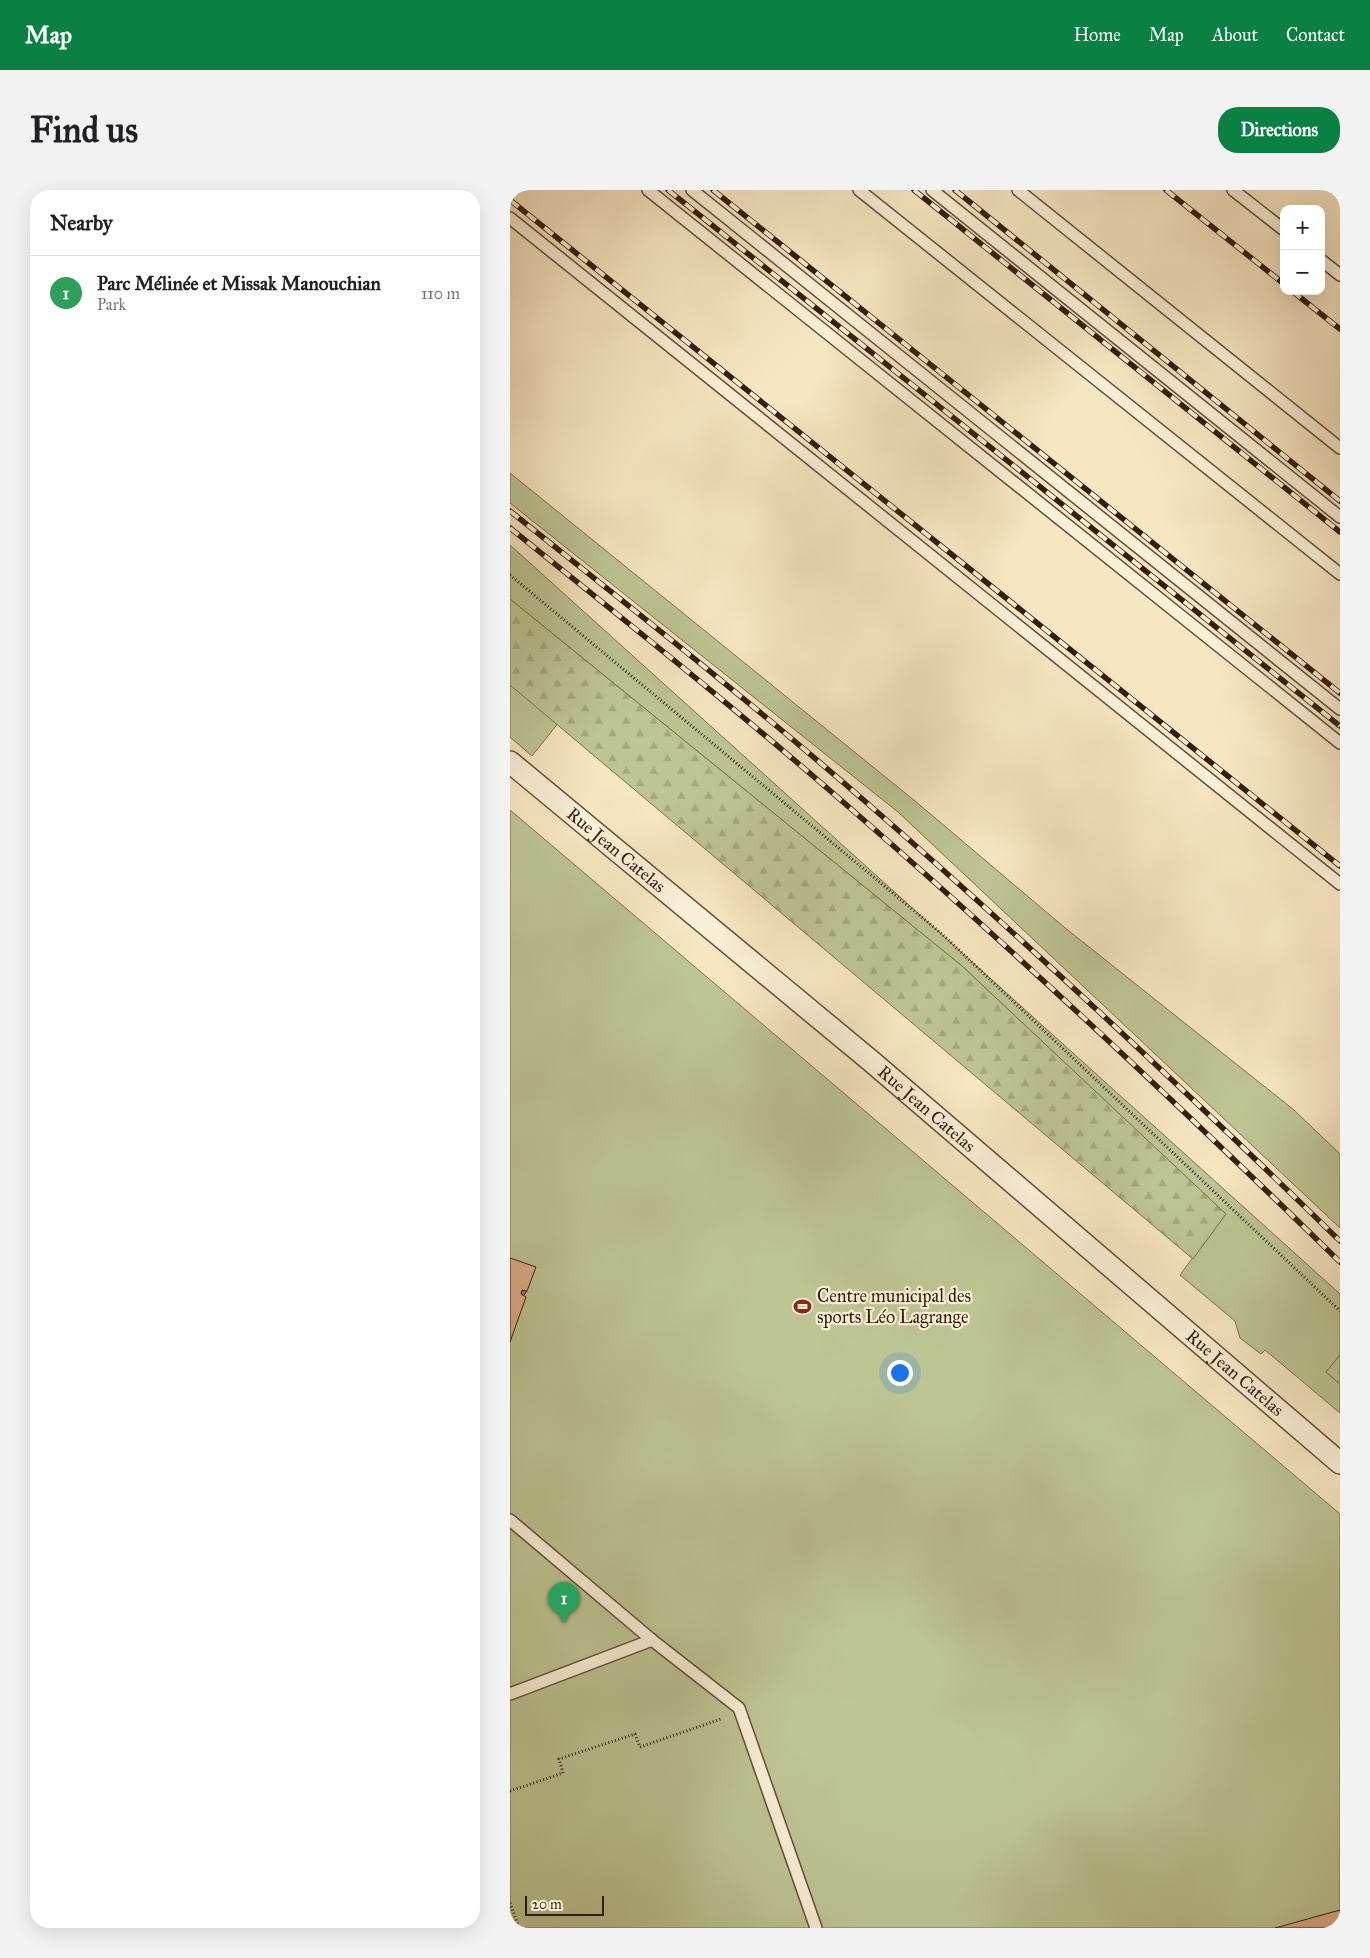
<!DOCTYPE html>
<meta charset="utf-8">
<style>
:root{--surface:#fff;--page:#f2f2f2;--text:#202124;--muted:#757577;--line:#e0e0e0;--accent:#0b8043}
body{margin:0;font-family:"IM FELL Great Primer",serif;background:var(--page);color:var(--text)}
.controls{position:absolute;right:15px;top:15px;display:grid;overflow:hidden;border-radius:10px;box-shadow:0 5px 20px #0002}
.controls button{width:45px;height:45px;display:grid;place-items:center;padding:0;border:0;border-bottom:1px solid var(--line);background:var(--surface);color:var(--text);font:25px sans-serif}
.scale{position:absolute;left:15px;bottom:12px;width:79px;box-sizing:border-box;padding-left:5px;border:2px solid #331d0a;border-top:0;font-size:14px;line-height:18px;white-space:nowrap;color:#331d0a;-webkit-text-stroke:4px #faefd7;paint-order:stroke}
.you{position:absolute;left:389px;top:1182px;width:18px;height:18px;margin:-12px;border:4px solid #fff;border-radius:50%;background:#1a73e8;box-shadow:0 0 0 8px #1a73e833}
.badge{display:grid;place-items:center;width:32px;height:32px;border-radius:50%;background:var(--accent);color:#fff;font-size:16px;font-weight:700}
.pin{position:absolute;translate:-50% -41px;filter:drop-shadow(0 1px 2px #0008)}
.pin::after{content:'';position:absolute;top:26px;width:18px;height:15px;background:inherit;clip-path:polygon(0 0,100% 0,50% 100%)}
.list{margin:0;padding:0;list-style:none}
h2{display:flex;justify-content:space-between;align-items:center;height:65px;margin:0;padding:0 20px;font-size:21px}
h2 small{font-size:16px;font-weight:400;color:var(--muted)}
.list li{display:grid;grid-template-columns:32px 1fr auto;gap:15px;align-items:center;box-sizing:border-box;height:75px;padding:0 20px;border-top:1px solid var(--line)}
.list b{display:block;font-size:19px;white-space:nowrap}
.list p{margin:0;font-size:16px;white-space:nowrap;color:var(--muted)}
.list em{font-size:16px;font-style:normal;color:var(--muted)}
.map{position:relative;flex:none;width:830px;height:1738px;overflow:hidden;border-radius:20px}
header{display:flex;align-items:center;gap:30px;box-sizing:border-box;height:70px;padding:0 25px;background:var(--accent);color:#fff}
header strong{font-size:24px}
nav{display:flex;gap:28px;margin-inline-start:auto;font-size:18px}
.intro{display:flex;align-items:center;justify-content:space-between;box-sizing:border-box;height:120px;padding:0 30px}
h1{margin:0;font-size:35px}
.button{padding:12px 22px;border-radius:20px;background:var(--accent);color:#fff;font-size:18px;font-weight:700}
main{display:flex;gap:30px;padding:0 30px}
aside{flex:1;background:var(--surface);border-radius:20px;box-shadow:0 5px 20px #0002}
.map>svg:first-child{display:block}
</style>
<header>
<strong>Map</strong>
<nav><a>Home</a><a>Map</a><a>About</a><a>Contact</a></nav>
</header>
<div class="intro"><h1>Find us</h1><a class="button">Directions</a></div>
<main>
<aside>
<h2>Nearby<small></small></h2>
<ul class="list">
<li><span class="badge" style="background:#2e9e5b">1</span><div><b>Parc Mélinée et Missak Manouchian</b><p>Park</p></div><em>110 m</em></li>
</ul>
</aside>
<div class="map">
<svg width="830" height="1738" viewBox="0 0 830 1738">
<defs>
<pattern id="forest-firs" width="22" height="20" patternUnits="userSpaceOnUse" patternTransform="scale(1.25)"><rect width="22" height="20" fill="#bdc593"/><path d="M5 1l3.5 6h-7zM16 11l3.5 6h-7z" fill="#a3a97d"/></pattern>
</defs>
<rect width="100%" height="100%" fill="#f7e6c2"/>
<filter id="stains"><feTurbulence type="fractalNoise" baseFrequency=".004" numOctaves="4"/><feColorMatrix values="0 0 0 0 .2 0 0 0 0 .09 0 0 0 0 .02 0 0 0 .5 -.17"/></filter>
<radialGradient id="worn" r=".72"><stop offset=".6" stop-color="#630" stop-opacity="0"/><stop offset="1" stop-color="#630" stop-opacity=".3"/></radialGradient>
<g fill="#bdc593" stroke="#78714e">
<path d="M0 283 405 611 554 737 784 920 830 964V1038L388 622 0 313Z"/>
<path d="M0 355 830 1104V1165L816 1182 830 1194V1223L755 1160 751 1164 730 1148 725 1131 670 1085 715 1024 452 776 0 409Z"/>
<path d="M0 491 49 532 22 566 0 547Z"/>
<path d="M0 620 830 1324V1738H0Z"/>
</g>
<g fill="url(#forest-firs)" stroke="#78714e">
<path d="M0 409 452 776 716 1024 683 1069 0 495Z"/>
<path d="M830 1165V1194L816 1182Z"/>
</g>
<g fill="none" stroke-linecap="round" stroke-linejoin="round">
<defs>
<g id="service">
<path d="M138 0 830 553"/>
<path d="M182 0 830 519"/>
<path d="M349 0 830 384"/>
<path d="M422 0 830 327"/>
<path d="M508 0 830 258"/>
<path d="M723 0 774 40"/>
<path d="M0 28 830 694"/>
<path d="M811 70 830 85"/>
<path d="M0 1330 142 1450 229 1518 306 1738"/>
<path d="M0 1504 142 1450"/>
</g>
<g id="minor">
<path id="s1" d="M0 572 361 871 830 1273"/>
</g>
</defs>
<use href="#service" stroke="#644f38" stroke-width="14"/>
<use href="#minor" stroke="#644f38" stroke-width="24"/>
<g stroke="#331d0a" stroke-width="3" stroke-dasharray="1 2.5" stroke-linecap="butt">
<path d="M0 385 432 744 830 1121"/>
<path d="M0 1601 53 1583 49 1569 125 1544 130 1557 211 1529"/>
<path d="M0 1713 9 1738"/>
</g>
<use href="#service" stroke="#faefd7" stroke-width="11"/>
<use href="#minor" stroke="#faefd7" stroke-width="21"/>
<defs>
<g id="rail">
<path d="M158 0 830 536"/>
<path d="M203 0 830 503"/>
<path d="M404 0 830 342"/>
<path d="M445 0 830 311"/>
<path d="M656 0 774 94"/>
<path d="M0 10 830 676"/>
<path d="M782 101 830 139"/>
<path d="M0 321C120 417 241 512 357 613 519 754 676 901 830 1051"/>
<path d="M0 338C117 432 235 526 348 625 514 769 673 919 830 1072"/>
</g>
</defs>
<use href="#rail" stroke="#331d0a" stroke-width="5.5"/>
<use href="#rail" stroke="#faefd7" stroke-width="4" stroke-dasharray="11" stroke-linecap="butt"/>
</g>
<path fill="#9b785f" stroke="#331d0a" d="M12 1100 17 1101 9 1112Z"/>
<g fill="#deac88" stroke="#331d0a">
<path d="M0 1068 26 1077 17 1101 12 1100 11 1104 16 1107 0 1152Z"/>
<path d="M830 1720V1738H765Z"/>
</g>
<defs>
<symbol id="stadium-bare" viewBox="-9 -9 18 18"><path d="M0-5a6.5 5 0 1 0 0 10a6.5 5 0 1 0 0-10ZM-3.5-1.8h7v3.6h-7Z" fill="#8f2418" stroke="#faefd7" stroke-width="2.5" paint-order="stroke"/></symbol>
</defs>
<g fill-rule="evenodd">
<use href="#stadium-bare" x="280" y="1104" width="25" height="25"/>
</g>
<g text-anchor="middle" stroke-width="4.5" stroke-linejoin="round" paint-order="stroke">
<g font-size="18" fill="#331d0a" stroke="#faefd7">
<text dy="6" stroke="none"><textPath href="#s1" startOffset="138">Rue Jean Catelas</textPath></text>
<text dy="6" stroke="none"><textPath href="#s1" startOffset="542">Rue Jean Catelas</textPath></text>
<text dy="6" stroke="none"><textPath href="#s1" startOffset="948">Rue Jean Catelas</textPath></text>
</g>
<g font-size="18" fill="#331d0a" stroke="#faefd7" text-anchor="start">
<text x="307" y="1112">Centre municipal des<tspan x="307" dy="21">sports Léo Lagrange</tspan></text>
</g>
</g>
<rect width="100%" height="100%" filter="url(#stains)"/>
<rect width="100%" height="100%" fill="url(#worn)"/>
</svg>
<div class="controls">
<button>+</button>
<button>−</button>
</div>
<div class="scale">20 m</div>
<div class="you"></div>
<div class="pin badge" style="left:54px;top:1433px;background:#2e9e5b">1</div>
</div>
</main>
